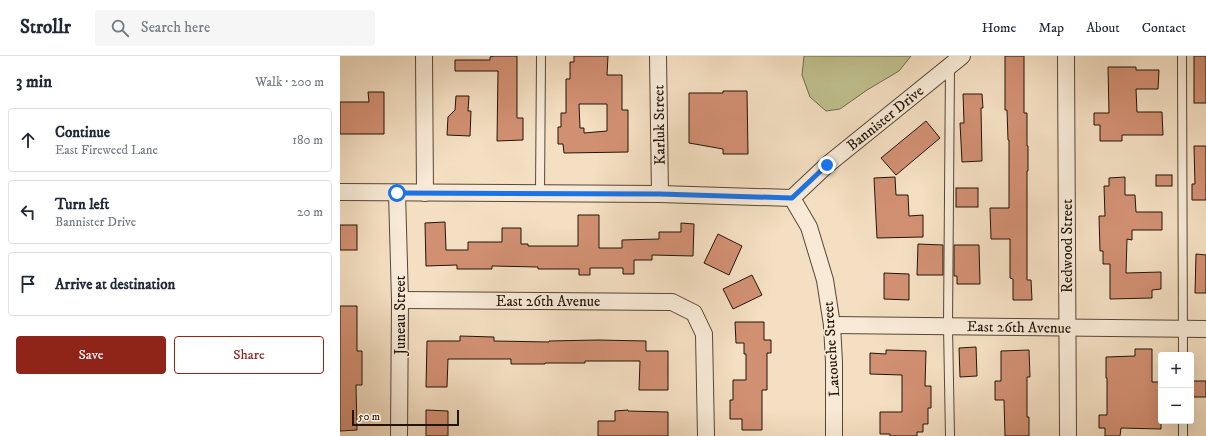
<!DOCTYPE html>
<meta charset="utf-8">
<style>
:root{--surface:#fff;--page:#f6f6f7;--text:#1f2937;--muted:#747a83;--line:#e0e1e3;--accent:#8f2418}
body{margin:0;font-family:"IM FELL DW Pica",serif;background:var(--page);color:var(--text)}
.controls{position:absolute;right:12px;bottom:12px;display:grid;overflow:hidden;border-radius:4px;box-shadow:0 4px 16px #0002}
.controls button{width:36px;height:36px;display:grid;place-items:center;padding:0;border:0;border-bottom:1px solid var(--line);background:var(--surface);color:var(--text);font:20px sans-serif}
.scale{position:absolute;left:12px;bottom:10px;width:107px;box-sizing:border-box;padding-left:4px;border:2px solid #221408;border-top:0;font-size:11px;line-height:14px;white-space:nowrap;color:#221408;-webkit-text-stroke:3px #f8ead7;paint-order:stroke}
.stop{position:absolute;width:12px;height:12px;margin:-9px;border:3px solid #1a73e8;border-radius:50%;background:#fff}
.stop.end{background:#1a73e8;border-color:#fff;box-shadow:0 1px 4px #0008}
.list{margin:0;padding:0;list-style:none}
h2{display:flex;justify-content:space-between;align-items:center;height:52px;margin:0;padding:0 16px;font-size:17px}
h2 small{font-size:13px;font-weight:400;color:var(--muted)}
.list li{display:grid;grid-template-columns:26px 1fr auto;gap:12px;align-items:center;box-sizing:border-box;height:64px;margin:0 8px 8px;padding:0 8px;border:1px solid var(--line);border-radius:4px}
.list b{display:block;font-size:15px;white-space:nowrap}
.list p{margin:0;font-size:13px;white-space:nowrap;color:var(--muted)}
.list em{font-size:13px;font-style:normal;color:var(--muted)}
.actions{display:flex;gap:8px;padding:12px 16px}
.actions a{flex:1;padding:9px 0;border:1px solid var(--accent);border-radius:4px;text-align:center;font-size:14px;color:var(--accent)}
.actions .main{background:var(--accent);color:#fff}
.icon{flex:none;width:22px;height:22px;fill:none;stroke:currentColor;stroke-width:2;stroke-linecap:round;stroke-linejoin:round}
.map{position:relative;flex:none;width:866px;height:380px;overflow:hidden}
header{display:flex;align-items:center;gap:24px;box-sizing:border-box;height:56px;padding:0 20px;background:var(--surface);border-bottom:1px solid var(--line)}
header strong{font-size:19px}
nav{display:flex;gap:22px;margin-inline-start:auto;font-size:14px}
.search{width:280px;height:36px;background:var(--page);display:flex;align-items:center;gap:10px;box-sizing:border-box;padding:0 14px;border-radius:4px;color:var(--muted);font-size:15px}
main{display:flex}
aside{flex:1;background:var(--surface)}
.map>svg:first-child{display:block}
</style>
<header>
<strong>Strollr</strong>
<div class="search"><svg class="icon" aria-label="search" viewBox="0 0 24 24"><circle cx="10" cy="10" r="6"/><path d="M15 15l6 6"/></svg>Search here</div>
<nav><a>Home</a><a>Map</a><a>About</a><a>Contact</a></nav>
</header>
<main>
<aside>
<h2>3 min<small>Walk · 200 m</small></h2>
<ul class="list">
<li><svg class="icon" aria-label="ahead" viewBox="0 0 24 24"><path d="M12 20V5M6 11l6-6 6 6"/></svg><div><b>Continue</b><p>East Fireweed Lane</p></div><em>180 m</em></li>
<li><svg class="icon" aria-label="left" viewBox="0 0 24 24"><path d="M17 20v-9H6M10 6l-5 5 5 5"/></svg><div><b>Turn left</b><p>Bannister Drive</p></div><em>20 m</em></li>
<li><svg class="icon" aria-label="arrive" viewBox="0 0 24 24"><path d="M6 21V4h12l-3 4 3 4H6"/></svg><div><b>Arrive at destination</b></div></li>
</ul>
<div class="actions"><a class="main">Save</a><a>Share</a></div>
</aside>
<div class="map">
<svg width="866" height="380" viewBox="0 0 866 380">
<rect width="100%" height="100%" fill="#f4dfc2"/>
<filter id="stains"><feTurbulence type="fractalNoise" baseFrequency=".005" numOctaves="4"/><feColorMatrix values="0 0 0 0 .2 0 0 0 0 .09 0 0 0 0 .02 0 0 0 .5 -.17"/></filter>
<radialGradient id="worn" r=".72"><stop offset=".6" stop-color="#630" stop-opacity="0"/><stop offset="1" stop-color="#630" stop-opacity=".3"/></radialGradient>
<path fill="#c0c08f" stroke="#716a4c" d="M464 0H571L559 15 527 34 500 53 486 55 470 41 462 19Z"/>
<g fill="#d29073" stroke="#221408" fill-rule="evenodd">
<path d="M154 0H177V62H183V84L157 85 158 15H115V4H150V1Z"/>
<path d="M234 0H268L267 19H282V54H288V96L224 97 223 88H218V71H221V57H226V23H230V6H234ZM239 48H267V75L244 77V72H240Z"/>
<path d="M665 0H684V57H687V90H688V115H687V224H691L692 244H673V223L670 222V183H651L650 152H669V84H668L667 54H665Z"/>
<rect x="854" y="0" width="12" height="47"/>
<path d="M768 11H796V14H819L818 33H796L797 56H822L823 79H782V85H760V69H754V57H769Z"/>
<path d="M383 35H407L408 98H383V93L349 87V37H383Z"/>
<path d="M28 36H44V78H0V46H29Z"/>
<path d="M623 38H642L643 52H641L642 105 622 106 620 67H624Z"/>
<path d="M116 40H129L128 55H131L130 80 107 79 108 61 115 54Z"/>
<path d="M586 65 600 82 556 119 541 102Z"/>
<path d="M854 90H866V144H852V128H855Z"/>
<rect x="816" y="119" width="16" height="11"/>
<path d="M555 121 556 139H568L569 160 583 159V181L537 182 534 122Z"/>
<path d="M785 121V139H795L796 156H822V174H792V184L787 183 786 217 821 216V233L812 234V242L770 243V208H763V195H760L759 160H765L764 130H769V122Z"/>
<rect x="616" y="132" width="22" height="19"/>
<path d="M238 159H259V192H282V184L319 183V176H341V167L354 168 353 200 312 199V204H294V218H283V212H250V219H239V213H198V211L152 210V213H117V209L86 210 85 167 105 166 106 194H128V186H162V172H181V188H188V190H238Z"/>
<rect x="0" y="169" width="17" height="25"/>
<path d="M378 178 402 190 389 219 364 207Z"/>
<path d="M578 188 603 189V219H577Z"/>
<path d="M614 189H639L640 228H617V220H614Z"/>
<path d="M856 198 866 199V237H855Z"/>
<path d="M544 217 569 218V244L544 243Z"/>
<path d="M412 219 422 239 393 253 383 233Z"/>
<path d="M0 250H17V295H22V329H16L17 374 0 375Z"/>
<path d="M395 266H424V284H431V297H427V334H422V374H402V363H390V344H393V324H406V298H404V287H396Z"/>
<path d="M120 280 154 281V285L209 286V285L258 284 306 285V295H328V334H299L300 305H245V307H205V308H171V303H108L107 331H86L87 285H120Z"/>
<path d="M636 291 637 320 620 321 619 292Z"/>
<path d="M795 293H812V326H821V373L781 372 780 380H765V372H759V359H767V322H766V301L795 300Z"/>
<path d="M546 294 586 295 585 330H591V352H588V368H583V376H577V380H550V378H540V356H562V319L530 318V297L546 298Z"/>
<path d="M689 294 690 321H687V361H689V380H665L664 344H655V325H661V295Z"/>
<rect x="853" y="325" width="13" height="16"/>
<path d="M86 354 108 355V380H86Z"/>
<path d="M288 354V355L328 356V380H258V365H275V355Z"/>
</g>
<g fill="none" stroke-linecap="round" stroke-linejoin="round">
<defs>
<g id="service">
<path d="M842 0 843 299"/>
<path d="M610 10 608 270 610 380"/>
<path d="M200 138 201 0"/>
<path d="M843 365V380"/>
</g>
<g id="minor">
<path d="M84 0 85 137"/>
<path d="M318 0 320 138"/>
<path d="M726 0 728 380"/>
<path d="M0 136 320 138 452 142"/>
<path d="M57 137 60 244 59 380"/>
<path d="M452 142 469 171 485 224 492 269 494 306V380"/>
<path d="M452 142 487 109 622 0"/>
<path d="M60 244 332 246 354 257 364 278 366 380"/>
<path d="M492 269 866 273"/>
</g>
</defs>
<use href="#service" stroke="#564736" stroke-width="10"/>
<use href="#minor" stroke="#564736" stroke-width="18"/>
<use href="#service" stroke="#f8ead7" stroke-width="8"/>
<use href="#minor" stroke="#f8ead7" stroke-width="16"/>
</g>
<g fill="none" stroke-linecap="round" stroke-linejoin="round">
<path stroke="#1a73e8" stroke-width="5" d="M57 137 320 138 452 142 487 109"/>
</g>
<g text-anchor="middle" stroke-width="3.5" stroke-linejoin="round" paint-order="stroke">
<g font-size="15" fill="#221408" stroke="#f8ead7">
<text transform="translate(545 62) rotate(-39)" y="5">Bannister Drive</text>
<text transform="translate(319 69) rotate(-91)" y="5">Karluk Street</text>
<text transform="translate(727 190) rotate(-90)" y="5">Redwood Street</text>
<text x="208" y="250">East 26th Avenue</text>
<text transform="translate(60 259) rotate(-90)" y="5">Juneau Street</text>
<text transform="translate(679 271) rotate(1)" y="5">East 26th Avenue</text>
<text transform="translate(491 293) rotate(-94)" y="5">Latouche Street</text>
</g>
</g>
<rect width="100%" height="100%" filter="url(#stains)"/>
<rect width="100%" height="100%" fill="url(#worn)"/>
</svg>
<div class="controls">
<button>+</button>
<button>−</button>
</div>
<div class="scale">50 m</div>
<div class="stop" style="left:57px;top:137px"></div>
<div class="stop end" style="left:487px;top:109px"></div>
</div>
</main>
